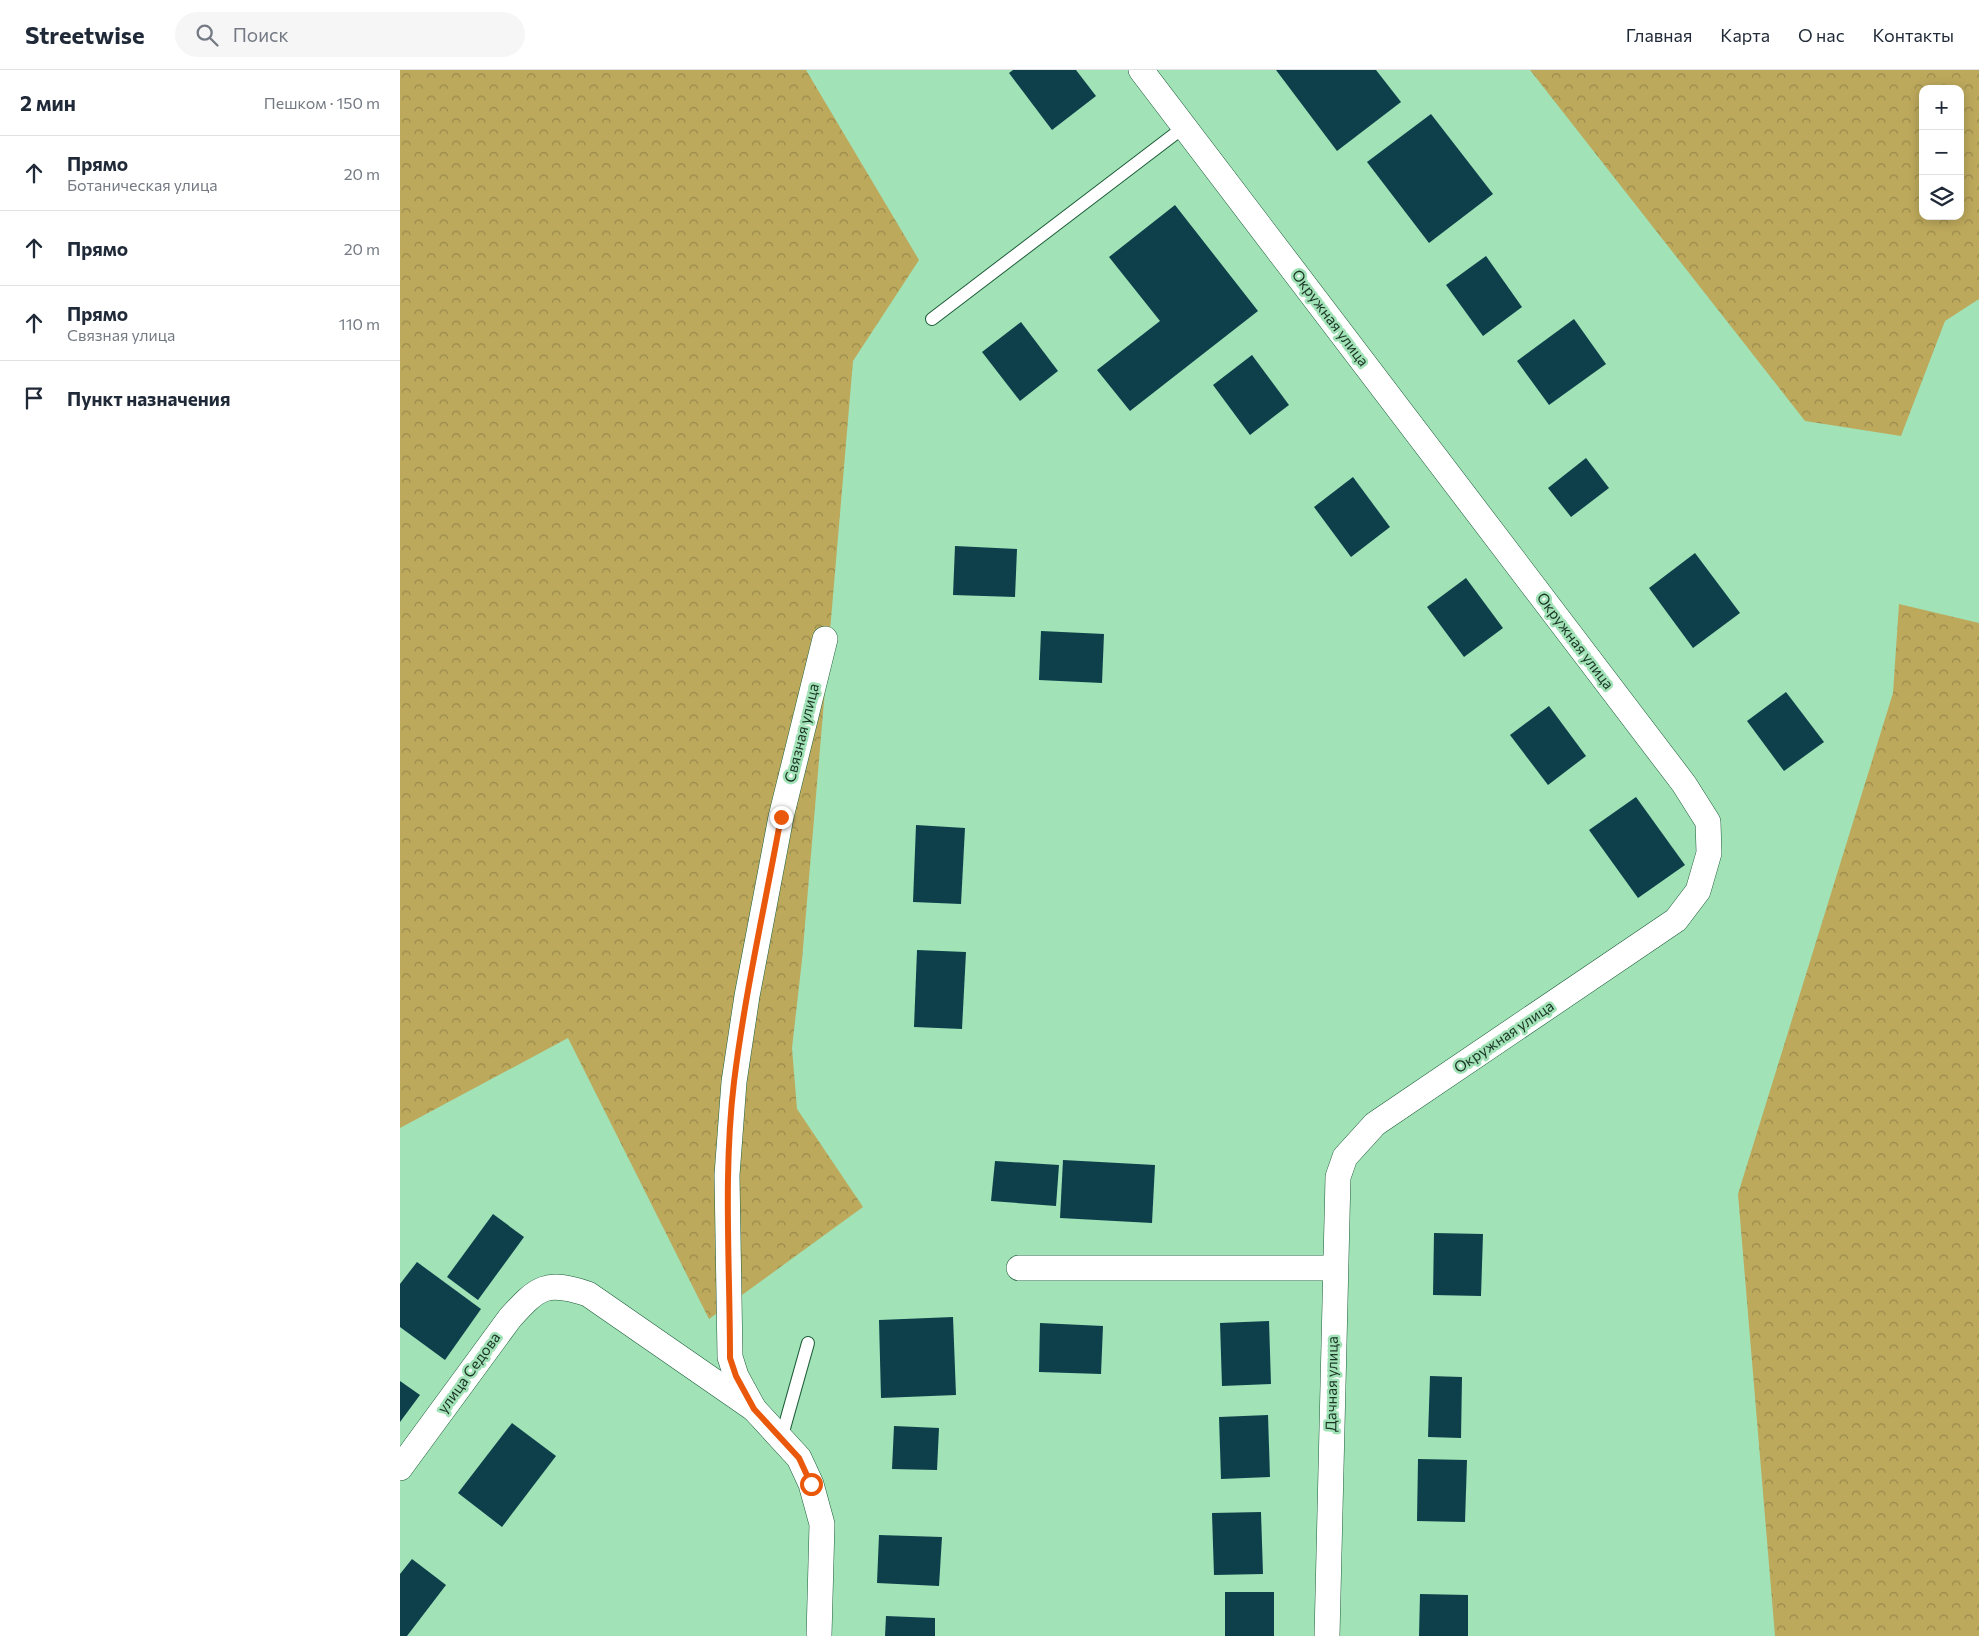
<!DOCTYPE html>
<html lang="ru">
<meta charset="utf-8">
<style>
:root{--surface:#fff;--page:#f6f6f7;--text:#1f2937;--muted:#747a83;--line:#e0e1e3}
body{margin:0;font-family:Commissioner,sans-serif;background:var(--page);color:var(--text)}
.controls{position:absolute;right:15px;top:15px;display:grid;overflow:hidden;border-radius:10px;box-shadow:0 2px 12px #0003}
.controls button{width:45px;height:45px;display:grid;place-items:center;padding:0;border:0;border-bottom:1px solid var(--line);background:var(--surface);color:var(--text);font:25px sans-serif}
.stop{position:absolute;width:15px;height:15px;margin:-11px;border:4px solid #ea580c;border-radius:50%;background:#fff}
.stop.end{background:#ea580c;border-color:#fff;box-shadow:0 1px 5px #0008}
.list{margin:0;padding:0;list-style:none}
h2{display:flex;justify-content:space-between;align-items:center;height:65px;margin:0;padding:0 20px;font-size:21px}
h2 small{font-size:16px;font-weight:400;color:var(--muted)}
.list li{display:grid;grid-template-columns:32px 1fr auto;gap:15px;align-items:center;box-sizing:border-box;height:75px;padding:0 20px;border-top:1px solid var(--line)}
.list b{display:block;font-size:19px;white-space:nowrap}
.list p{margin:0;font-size:16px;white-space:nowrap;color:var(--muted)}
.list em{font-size:16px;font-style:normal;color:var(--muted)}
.icon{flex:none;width:28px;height:28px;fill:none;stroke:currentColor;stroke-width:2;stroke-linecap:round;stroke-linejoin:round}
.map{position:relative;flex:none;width:1579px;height:1566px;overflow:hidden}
header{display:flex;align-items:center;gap:30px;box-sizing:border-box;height:70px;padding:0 25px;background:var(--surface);border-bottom:1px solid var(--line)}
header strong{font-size:24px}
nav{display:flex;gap:28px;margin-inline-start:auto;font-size:18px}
.search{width:350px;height:45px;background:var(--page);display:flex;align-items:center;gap:12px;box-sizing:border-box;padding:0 18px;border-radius:28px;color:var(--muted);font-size:19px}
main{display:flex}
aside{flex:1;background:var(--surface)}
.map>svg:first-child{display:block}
</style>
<header>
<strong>Streetwise</strong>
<div class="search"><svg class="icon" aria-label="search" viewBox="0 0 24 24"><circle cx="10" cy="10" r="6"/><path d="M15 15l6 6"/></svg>Поиск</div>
<nav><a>Главная</a><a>Карта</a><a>О нас</a><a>Контакты</a></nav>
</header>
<main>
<aside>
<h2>2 мин<small>Пешком · 150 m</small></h2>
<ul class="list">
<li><svg class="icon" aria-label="ahead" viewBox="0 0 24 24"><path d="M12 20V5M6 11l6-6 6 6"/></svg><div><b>Прямо</b><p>Ботаническая улица</p></div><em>20 m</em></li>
<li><svg class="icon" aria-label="ahead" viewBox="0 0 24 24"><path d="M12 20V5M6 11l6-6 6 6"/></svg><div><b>Прямо</b></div><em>20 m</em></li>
<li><svg class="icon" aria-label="ahead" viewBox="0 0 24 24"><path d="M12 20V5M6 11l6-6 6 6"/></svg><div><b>Прямо</b><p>Связная улица</p></div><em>110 m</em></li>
<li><svg class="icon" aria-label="arrive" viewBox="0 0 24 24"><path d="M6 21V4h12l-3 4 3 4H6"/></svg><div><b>Пункт назначения</b></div></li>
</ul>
</aside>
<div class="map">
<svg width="1579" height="1566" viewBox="0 0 1579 1566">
<defs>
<pattern id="forest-crowns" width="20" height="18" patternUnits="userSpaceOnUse" patternTransform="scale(1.25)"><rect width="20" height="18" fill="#bda95c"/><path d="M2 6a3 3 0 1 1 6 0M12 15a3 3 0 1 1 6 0" fill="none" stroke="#998a4c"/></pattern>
</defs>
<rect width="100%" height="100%" fill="#a1e2b7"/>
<g fill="url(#forest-crowns)" fill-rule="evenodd">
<path d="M0 0H406L519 190 453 291 402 890 392 978 397 1039 463 1137 309 1249 168 968 0 1058Z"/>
<path d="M1130 0H1579V229L1545 251 1501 366 1405 351ZM1523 19H1560V146H1523Z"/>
<path d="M1499 534 1579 553V1566H1375L1338 1124 1493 623Z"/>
</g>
<g fill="#0d404b">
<path d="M613 0H676L696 26 652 60 609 3Z"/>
<path d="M876 0H976L1001 32 937 81Z"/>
<path d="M1031 44 1093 124 1029 173 967 92Z"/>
<path d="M775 135 858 241 730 341 697 300 760 251 709 187Z"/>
<path d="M1086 186 1122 237 1083 266 1046 215Z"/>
<path d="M1174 249 1206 294 1149 335 1117 291Z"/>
<path d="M621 252 658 301 620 331 582 282Z"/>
<path d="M852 285 889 335 850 365 813 315Z"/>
<path d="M1186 388 1209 418 1171 447 1148 418Z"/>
<path d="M953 407 990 457 951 487 914 437Z"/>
<path d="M555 476 617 479 615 527 553 525Z"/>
<path d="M1295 483 1340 543 1293 578 1249 518Z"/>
<path d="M1066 508 1103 558 1064 587 1027 537Z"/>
<path d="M641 561 704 564 702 613 639 610Z"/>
<path d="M1386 622 1424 672 1384 701 1347 651Z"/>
<path d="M1149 636 1186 686 1148 715 1110 665Z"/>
<path d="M1236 727 1285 795 1238 828 1189 760Z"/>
<path d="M516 755 565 758 561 834 513 832Z"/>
<path d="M517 880 566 882 562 959 514 957Z"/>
<path d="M663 1090 755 1095 752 1153 660 1148Z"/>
<path d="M595 1091 659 1095 656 1136 591 1131Z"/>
<path d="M93 1144 124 1167 78 1230 47 1207Z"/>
<path d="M1034 1163 1083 1164 1081 1226 1033 1225Z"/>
<path d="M17 1192 81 1239 45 1290 0 1257V1214Z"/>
<path d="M553 1247 556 1325 481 1328 479 1250Z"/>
<path d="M869 1251 871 1314 822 1316 820 1253Z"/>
<path d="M640 1253 703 1256 701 1304 639 1302Z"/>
<path d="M1030 1306 1062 1307 1061 1368 1028 1367Z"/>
<path d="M0 1311 20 1325 0 1352Z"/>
<path d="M868 1345 870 1407 821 1409 819 1347Z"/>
<path d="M112 1353 156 1386 102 1457 58 1423Z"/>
<path d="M494 1356 539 1358 537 1400 492 1399Z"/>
<path d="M1018 1389 1067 1390 1065 1452 1017 1451Z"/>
<path d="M861 1442 863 1504 814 1505 812 1443Z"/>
<path d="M479 1465 542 1467 539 1516 477 1513Z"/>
<path d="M12 1489 46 1515 7 1566H0V1504Z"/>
<rect x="825" y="1522" width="49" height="44"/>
<path d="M1020 1524 1068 1525V1566H1019Z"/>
<path d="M486 1546 535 1548V1566H485Z"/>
</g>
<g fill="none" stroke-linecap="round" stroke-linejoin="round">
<defs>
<g id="lane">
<path d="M532 249 784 57"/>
<path d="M381 1369 408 1273"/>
</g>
<g id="street">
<path d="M741 0 1284 714 1308 752 1309 783 1298 821 1276 850 975 1054 945 1087 938 1107 927 1566"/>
<path d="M619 1198H934"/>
<path d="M354 1339 336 1306 330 1287 327 1105 334 1012 347 926 381 747 425 569"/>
<path d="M0 1398 110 1248C138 1217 146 1210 188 1224L354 1339 399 1388 411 1414 422 1454 419 1566"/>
</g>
</defs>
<use href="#lane" stroke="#1d5d39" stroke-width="14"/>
<use href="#street" stroke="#1d5d39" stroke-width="26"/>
<use href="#lane" stroke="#fff" stroke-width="12"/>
<use href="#street" stroke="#fff" stroke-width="25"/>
</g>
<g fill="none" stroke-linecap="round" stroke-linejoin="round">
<path stroke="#ea580c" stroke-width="6" d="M381 747C365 835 345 923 334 1012 323 1103 330 1196 330 1288L336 1306 354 1339 399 1388 411 1414"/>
</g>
<g text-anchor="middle" stroke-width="5" stroke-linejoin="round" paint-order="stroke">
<g font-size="15" fill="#1a3424" stroke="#a1e2b7">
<text transform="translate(930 248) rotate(53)" y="5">Окружная улица</text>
<text transform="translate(1175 571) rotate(53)" y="5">Окружная улица</text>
<text transform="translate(402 663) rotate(-76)" y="5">Связная улица</text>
<text transform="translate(1104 967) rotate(-34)" y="5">Окружная улица</text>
<text transform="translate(69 1303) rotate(-54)" y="5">улица Седова</text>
<text transform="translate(932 1314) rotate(-89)" y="5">Дачная улица</text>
</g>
</g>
</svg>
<div class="controls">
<button>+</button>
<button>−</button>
<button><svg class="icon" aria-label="layers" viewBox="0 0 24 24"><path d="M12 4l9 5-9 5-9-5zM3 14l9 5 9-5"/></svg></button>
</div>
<div class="stop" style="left:411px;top:1414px"></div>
<div class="stop end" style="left:381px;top:747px"></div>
</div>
</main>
